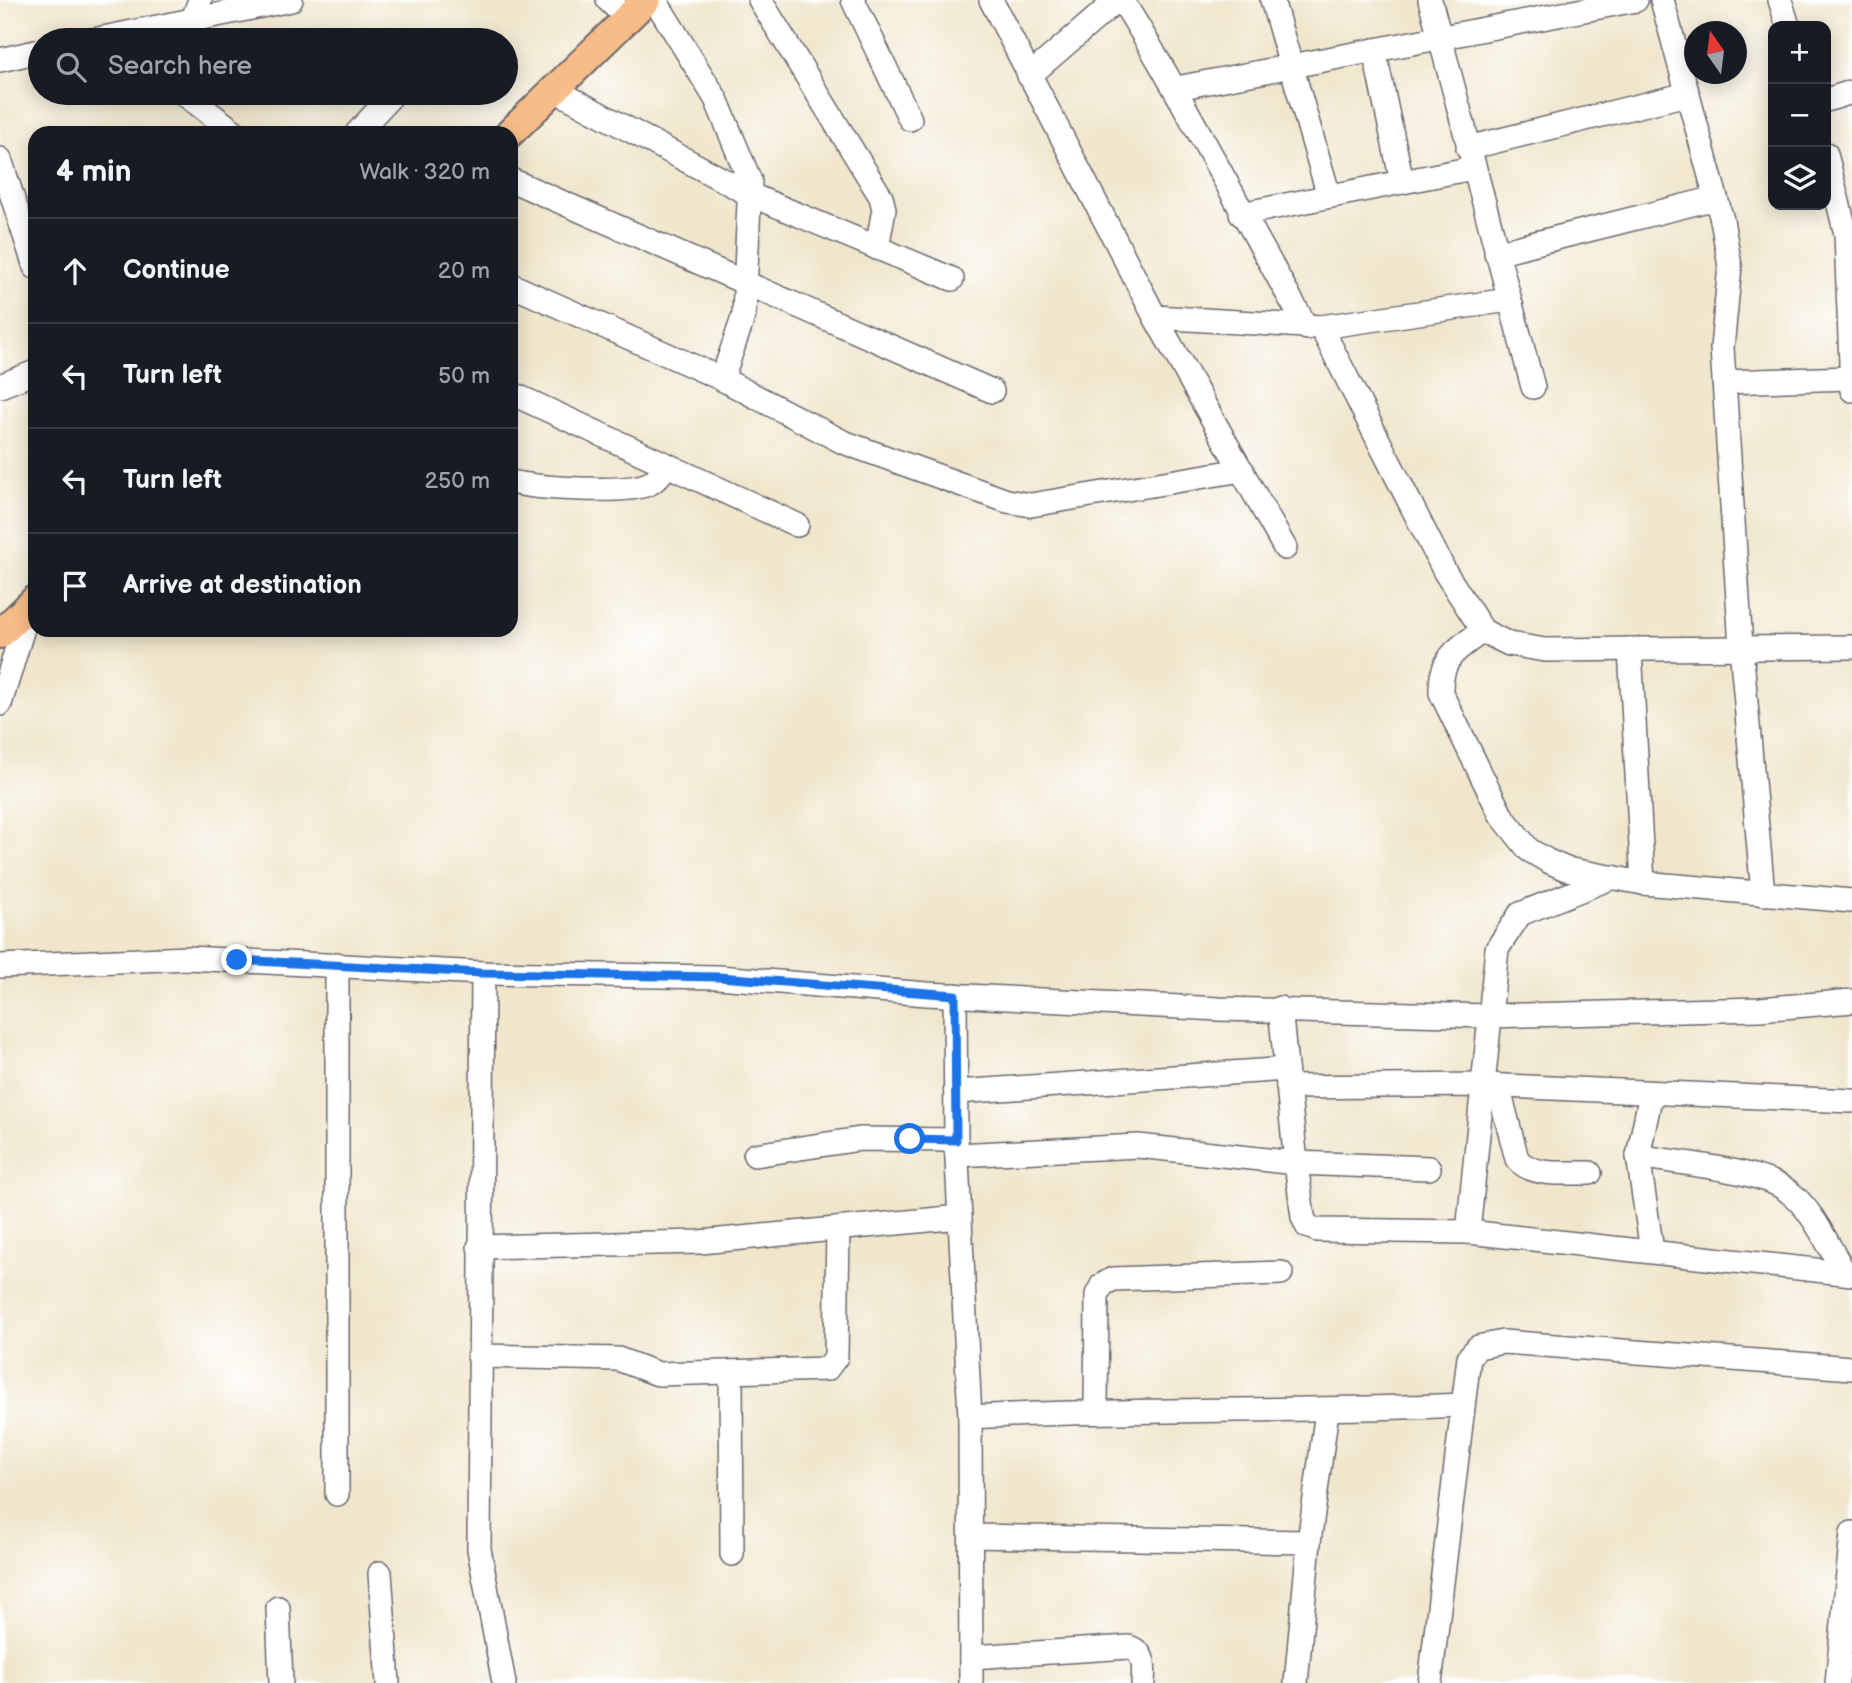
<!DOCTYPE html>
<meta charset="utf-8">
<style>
:root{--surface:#171b24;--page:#242831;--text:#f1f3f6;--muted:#9ea1a6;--line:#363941}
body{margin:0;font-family:"Balsamiq Sans",sans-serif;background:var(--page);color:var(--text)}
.controls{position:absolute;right:21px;top:21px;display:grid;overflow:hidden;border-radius:14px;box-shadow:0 4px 18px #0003}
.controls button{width:63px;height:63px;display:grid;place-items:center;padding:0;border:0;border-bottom:2px solid var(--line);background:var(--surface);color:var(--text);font:35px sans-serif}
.compass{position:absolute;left:1684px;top:21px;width:63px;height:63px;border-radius:50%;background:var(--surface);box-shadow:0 4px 18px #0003;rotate:346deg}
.stop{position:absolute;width:21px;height:21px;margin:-16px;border:5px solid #1a73e8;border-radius:50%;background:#fff}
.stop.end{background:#1a73e8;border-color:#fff;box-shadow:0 2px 7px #0008}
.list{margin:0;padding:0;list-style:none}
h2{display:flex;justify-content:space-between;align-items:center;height:91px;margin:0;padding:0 28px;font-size:30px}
h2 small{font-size:23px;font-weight:400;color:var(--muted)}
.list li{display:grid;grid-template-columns:46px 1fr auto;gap:21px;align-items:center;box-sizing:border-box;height:105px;padding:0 28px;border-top:2px solid var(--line)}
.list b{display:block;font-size:26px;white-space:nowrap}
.list em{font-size:23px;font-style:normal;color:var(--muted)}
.icon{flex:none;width:38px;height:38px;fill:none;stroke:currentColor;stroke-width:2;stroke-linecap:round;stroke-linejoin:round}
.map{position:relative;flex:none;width:1852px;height:1683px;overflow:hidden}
.search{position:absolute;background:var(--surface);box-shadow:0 4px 18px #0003;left:28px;top:28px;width:490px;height:77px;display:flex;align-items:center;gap:18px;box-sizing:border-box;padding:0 24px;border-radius:38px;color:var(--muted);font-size:26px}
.panel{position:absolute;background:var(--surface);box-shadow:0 4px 18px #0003;left:28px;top:126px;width:490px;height:511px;border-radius:21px}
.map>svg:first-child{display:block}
</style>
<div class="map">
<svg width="1852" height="1683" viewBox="0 0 1852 1683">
<rect width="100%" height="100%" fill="#fff"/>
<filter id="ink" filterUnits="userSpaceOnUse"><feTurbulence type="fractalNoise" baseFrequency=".0143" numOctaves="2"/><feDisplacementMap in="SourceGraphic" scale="14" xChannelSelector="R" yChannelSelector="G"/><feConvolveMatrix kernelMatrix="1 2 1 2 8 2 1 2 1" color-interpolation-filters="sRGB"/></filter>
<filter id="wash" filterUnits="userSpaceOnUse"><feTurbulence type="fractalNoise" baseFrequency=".00686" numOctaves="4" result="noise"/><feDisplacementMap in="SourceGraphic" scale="28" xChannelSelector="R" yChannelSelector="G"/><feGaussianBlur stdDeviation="1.57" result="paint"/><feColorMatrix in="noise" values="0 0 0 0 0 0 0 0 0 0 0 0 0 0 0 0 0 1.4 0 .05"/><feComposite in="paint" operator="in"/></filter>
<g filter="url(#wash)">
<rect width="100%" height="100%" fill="#f0e6cc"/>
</g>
<g filter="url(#ink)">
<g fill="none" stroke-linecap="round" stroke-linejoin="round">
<defs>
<g id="minor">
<path d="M608 0 627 18"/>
<path d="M655 0 716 99 750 181 744 315 722 379"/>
<path d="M760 0 881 197 884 209 877 248"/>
<path d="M853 0 910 119"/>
<path d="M991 0 1155 317 1285 548"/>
<path d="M1122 0C1188 106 1244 219 1307 328"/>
<path d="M1272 0 1329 196"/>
<path d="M1430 0 1533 387"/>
<path d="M1662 0 1722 220 1730 266 1722 348 1741 647 1763 894"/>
<path d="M1780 0 1788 26"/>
<path d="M93 40 291 0"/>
<path d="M185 40 200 0"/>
<path d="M1374 50 1402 182"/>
<path d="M0 60 40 51"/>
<path d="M1029 76 1117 0"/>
<path d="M1177 88 1636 0"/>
<path d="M555 90 751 195 952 279"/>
<path d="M183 93 236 133"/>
<path d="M1826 100 1852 92"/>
<path d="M357 133 394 93"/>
<path d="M1468 148 1687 94"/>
<path d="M1826 154 1846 234 1852 390"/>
<path d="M0 159 35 267"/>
<path d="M511 180 992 391"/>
<path d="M1241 214 1473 168"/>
<path d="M1496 253 1716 198"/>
<path d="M511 285 722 379 843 442 1007 501 1031 505 1242 470"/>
<path d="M1155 317 1321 327 1445 572 1483 631C1456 649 1440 658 1441 693L1501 815 1529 850 1548 861 1566 869 1643 883 1852 901"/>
<path d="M1321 327 1509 300"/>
<path d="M1724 382 1851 378"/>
<path d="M0 386 35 372"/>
<path d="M511 393 797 525"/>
<path d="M511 482C536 488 626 494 648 484 656 481 662 472 667 465"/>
<path d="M1483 631 1509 644 1545 650 1852 647"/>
<path d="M1630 649 1643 883"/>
<path d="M0 704 30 605"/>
<path d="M0 966 188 958 483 973 718 977 927 994 1219 1009 1489 1016 1760 1009 1852 1001"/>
<path d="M483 973 479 1549 504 1683"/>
<path d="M955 995 956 1140 970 1417 971 1683"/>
<path d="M1280 1008 1296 1163 1303 1217 1307 1226 1317 1230 1468 1232 1852 1274"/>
<path d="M1498 1086 1517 1159C1533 1178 1567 1172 1590 1173"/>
<path d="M1288 1087 1482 1085 1852 1101"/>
<path d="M957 1092 1286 1069"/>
<path d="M1651 1094 1638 1156 1652 1251"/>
<path d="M755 1155 860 1139 956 1140"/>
<path d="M957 1155 1138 1146 1296 1163 1429 1168"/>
<path d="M1638 1156C1675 1163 1762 1169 1789 1192 1814 1211 1828 1246 1844 1272"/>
<path d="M1468 1232 1497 949 1520 914 1613 877"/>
<path d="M479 1247 700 1242 960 1217"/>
<path d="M479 1356 618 1359 658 1374 827 1369 836 1357 838 1229"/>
<path d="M731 1373 732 1554"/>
<path d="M1096 1410 1097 1295 1102 1285 1113 1279 1281 1273"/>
<path d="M970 1417C1134 1408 1298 1412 1463 1405"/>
<path d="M337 1494V964"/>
<path d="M971 1536 1309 1542"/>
<path d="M380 1573 388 1683"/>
<path d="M278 1608 281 1683"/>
<path d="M971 1657 1129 1647C1146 1653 1144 1668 1143 1683"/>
<path d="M1296 1683 1309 1542 1327 1411"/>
<path d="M1430 1683 1469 1357 1478 1347 1503 1342 1852 1368"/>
<path d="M1837 1683 1852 1533"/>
</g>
<g id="major">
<path d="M510 133 646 0"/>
<path d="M0 634 35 600"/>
</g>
</defs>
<use href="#minor" stroke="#6a676e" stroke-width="26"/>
<use href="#major" stroke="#6a676e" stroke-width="32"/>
<use href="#minor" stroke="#fff" stroke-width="23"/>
<use href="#major" stroke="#f7bd88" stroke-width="28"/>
</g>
</g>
<g fill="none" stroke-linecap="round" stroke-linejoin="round" filter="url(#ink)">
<path stroke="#1a73e8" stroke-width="9" d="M237 960 482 973 719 977 955 995 956 1140 910 1139"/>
</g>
</svg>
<div class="controls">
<button>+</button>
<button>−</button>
<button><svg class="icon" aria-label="layers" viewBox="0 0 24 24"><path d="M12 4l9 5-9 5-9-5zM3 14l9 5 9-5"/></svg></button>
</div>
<svg class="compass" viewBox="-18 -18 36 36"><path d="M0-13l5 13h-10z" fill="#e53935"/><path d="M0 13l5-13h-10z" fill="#9ea1a6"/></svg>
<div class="stop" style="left:910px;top:1139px"></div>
<div class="stop end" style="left:237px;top:960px"></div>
<div class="search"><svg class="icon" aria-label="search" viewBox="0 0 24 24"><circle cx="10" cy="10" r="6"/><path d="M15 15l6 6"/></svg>Search here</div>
<section class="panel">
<h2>4 min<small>Walk · 320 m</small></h2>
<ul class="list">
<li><svg class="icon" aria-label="ahead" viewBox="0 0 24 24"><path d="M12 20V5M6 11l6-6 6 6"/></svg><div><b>Continue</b></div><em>20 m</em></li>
<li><svg class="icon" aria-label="left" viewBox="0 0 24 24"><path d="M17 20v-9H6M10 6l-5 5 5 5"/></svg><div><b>Turn left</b></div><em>50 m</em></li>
<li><svg class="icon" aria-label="left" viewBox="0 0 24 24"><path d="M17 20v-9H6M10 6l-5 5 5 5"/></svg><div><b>Turn left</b></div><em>250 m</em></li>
<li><svg class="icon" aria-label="arrive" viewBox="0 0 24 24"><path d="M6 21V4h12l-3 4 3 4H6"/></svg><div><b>Arrive at destination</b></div></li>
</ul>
</section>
</div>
